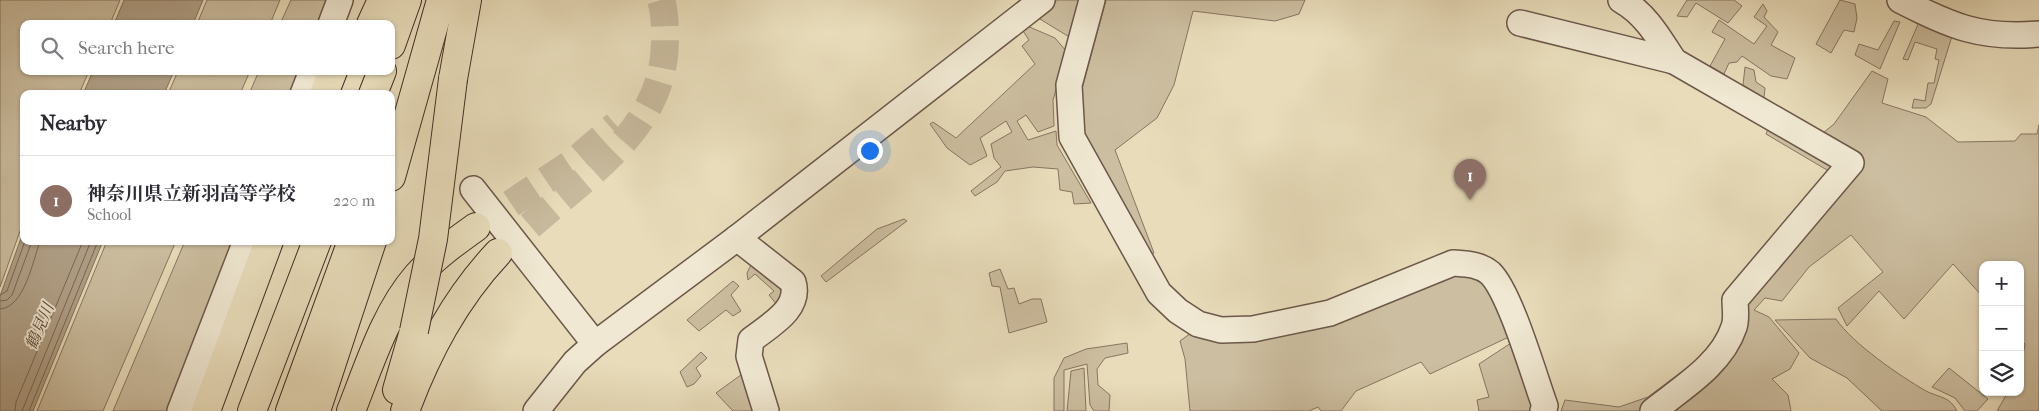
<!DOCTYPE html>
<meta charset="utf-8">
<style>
:root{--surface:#fff;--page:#f2f2f3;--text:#2b2b33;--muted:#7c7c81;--line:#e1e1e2;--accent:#0f766e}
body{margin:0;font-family:"IM FELL French Canon","Noto Serif JP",serif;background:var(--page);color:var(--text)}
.controls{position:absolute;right:15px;bottom:15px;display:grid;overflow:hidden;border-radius:10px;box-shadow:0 1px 4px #0004}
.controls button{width:45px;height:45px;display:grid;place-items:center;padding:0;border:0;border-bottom:1px solid var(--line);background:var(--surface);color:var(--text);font:25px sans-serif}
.you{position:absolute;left:869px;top:150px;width:18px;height:18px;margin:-12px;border:4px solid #fff;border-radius:50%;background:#1a73e8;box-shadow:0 0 0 8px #1a73e833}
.badge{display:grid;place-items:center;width:32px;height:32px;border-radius:50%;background:var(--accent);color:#fff;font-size:16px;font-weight:700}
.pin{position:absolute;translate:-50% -41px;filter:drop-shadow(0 1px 2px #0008)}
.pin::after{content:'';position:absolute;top:26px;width:18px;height:15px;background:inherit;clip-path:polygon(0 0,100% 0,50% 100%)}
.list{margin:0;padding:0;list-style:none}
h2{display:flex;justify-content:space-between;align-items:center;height:65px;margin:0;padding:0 20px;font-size:21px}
h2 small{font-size:16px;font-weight:400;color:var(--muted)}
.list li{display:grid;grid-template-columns:32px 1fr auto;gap:15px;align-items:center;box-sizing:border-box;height:90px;padding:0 20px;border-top:1px solid var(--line)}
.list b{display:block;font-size:19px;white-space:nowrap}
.list p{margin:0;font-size:16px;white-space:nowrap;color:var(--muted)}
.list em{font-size:16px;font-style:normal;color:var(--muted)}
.icon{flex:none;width:28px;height:28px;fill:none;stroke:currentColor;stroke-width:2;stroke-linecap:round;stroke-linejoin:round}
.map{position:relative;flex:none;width:2039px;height:411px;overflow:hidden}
.search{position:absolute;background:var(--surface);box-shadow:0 1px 4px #0004;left:20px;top:20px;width:375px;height:55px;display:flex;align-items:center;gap:12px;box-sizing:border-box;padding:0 18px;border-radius:10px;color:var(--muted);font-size:19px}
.panel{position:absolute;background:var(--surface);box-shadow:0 1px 4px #0004;left:20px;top:90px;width:375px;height:155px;border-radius:10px}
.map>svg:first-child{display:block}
</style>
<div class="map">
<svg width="2039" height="411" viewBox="0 0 2039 411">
<rect width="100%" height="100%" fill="#e8dcba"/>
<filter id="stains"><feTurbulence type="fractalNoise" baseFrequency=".004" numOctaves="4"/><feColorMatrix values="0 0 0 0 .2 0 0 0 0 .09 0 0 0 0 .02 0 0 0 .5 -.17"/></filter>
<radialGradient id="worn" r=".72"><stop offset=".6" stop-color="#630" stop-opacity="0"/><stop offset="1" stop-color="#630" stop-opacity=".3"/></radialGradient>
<g fill="#ccbea0" stroke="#887562">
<path d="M0 0H120L110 24H24V71H89L79 94H24V220L0 287Z"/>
<path d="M207 0H280L270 24H197Z"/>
<path d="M291 0H334L324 24H280Z"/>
<path d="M1058 0H1083L1071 38 1035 16Z"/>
<path d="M1106 0H1305L1299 14 1275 21 1193 11 1174 85 1157 118 1115 150 1154 253 1149 258 1078 137 1079 100Z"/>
<path d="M1687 0H1734L1742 6 1728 23 1696 3 1687 17 1677 16Z"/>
<path d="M1840 0 1855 4 1857 18 1854 32 1844 30 1831 53 1816 44Z"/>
<path d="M1763 4 1767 11 1764 17 1778 32 1771 45 1795 58 1787 79 1771 76 1742 56 1737 62 1729 63 1724 74 1710 66 1725 39 1712 32 1719 20 1754 44 1767 26 1754 17Z"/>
<path d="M1894 21 1900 22 1880 69 1855 55 1859 44 1878 50Z"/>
<path d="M1919 22 1952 36 1931 104 1926 108H1912L1914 99 1925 101 1928 83H1934L1939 60 1935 59 1937 49 1915 42 1908 60 1903 59Z"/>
<path d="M1025 25 1055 38 1067 52 1053 100 1054 126 1038 132 1026 115 1017 121 1028 140 1056 131 1057 145 1091 203 1074 204 1072 192 1060 190 1058 169 1033 167 1005 171 997 182 975 196 971 191 1001 167 994 158 991 144 1012 132 1006 121 980 138 987 156 970 165 947 148 930 124 933 122 956 138 1035 64 1022 46 1029 40 1021 28Z"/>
<path d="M1745 67 1754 70 1756 82 1765 88 1764 98 1743 85Z"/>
<path d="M178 71H250L240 94H168Z"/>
<path d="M259 71H305L296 94H249Z"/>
<path d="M1872 71 1888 79 1882 103 1926 117 1958 142 2015 141 2021 134H2037L2039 125V411H1997L2008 392H2020V371L2025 344 2020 339V265H1983V297L1953 264 1904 319 1879 291 1847 326 1838 308 1883 272 1851 235 1809 267 1782 301 1765 298 1754 310 1769 317 1799 353 1790 369 1772 379 1788 395 1791 411H1561L1565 400 1619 407 1648 397 1714 347 1832 173 1766 134 1775 112 1818 137 1834 124Z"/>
<path d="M904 219 907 221 826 282 821 276 877 229Z"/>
<path d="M107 241H176L103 411H37Z"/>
<path d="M185 241H236L177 411H113Z"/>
<path d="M751 265C770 274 775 276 783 296L777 305 769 295 774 291 755 274 748 280 747 273Z"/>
<path d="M1453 268 1484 277 1511 336 1430 374 1421 362 1356 391 1341 411H1321L1318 407 1309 411H1190L1185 359 1180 341 1191 333 1214 340Z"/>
<path d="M1000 269 1008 289 1014 288 1019 304 1032 299H1041L1047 322 1009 333 1000 287 992 286 989 273Z"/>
<path d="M733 281 739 286 731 295 741 311 733 316 726 310 699 331 687 320Z"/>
<path d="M1836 319C1853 344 1900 376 1926 391 1940 398 1949 396 1957 411H1882L1847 378 1810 358 1775 320Z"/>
<path d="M1127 343 1128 353 1105 358 1097 369 1098 385 1110 395 1109 411H1094L1090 405 1087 364 1064 370V411H1054V378L1064 358 1086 349Z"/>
<path d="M1511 343 1535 411H1479L1477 400 1489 397 1479 364Z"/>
<path d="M701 352 707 358 696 368 701 376 694 384 687 387 680 372Z"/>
<path d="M1084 368 1086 411H1067L1071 371Z"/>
<path d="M1949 368 1988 399 1977 411H1965L1955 398 1932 387Z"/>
<path d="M745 372 754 411H733L716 393Z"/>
</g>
<g fill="#b0a087" stroke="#84725f">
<path d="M124 0H203L193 24H114Z"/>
<path d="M93 71H174L164 94H83Z"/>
<path d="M24 230V241H103L33 411H0V296Z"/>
</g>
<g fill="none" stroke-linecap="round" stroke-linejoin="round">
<g stroke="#7a6656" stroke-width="1">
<path d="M0 295 7 291 25 241"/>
<path d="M0 301 7 300 12 295 32 241"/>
<path d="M0 309C24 308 33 261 40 241"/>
<path d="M15 411 16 402 83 241"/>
<path d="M22 411 91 241"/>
<path d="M29 411 98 241"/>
</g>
<g stroke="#c7b99c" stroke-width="28" stroke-dasharray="28 14" stroke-linecap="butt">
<path d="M476 227 575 161 616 125"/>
<path d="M498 253C523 232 547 211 571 191 619 150 664 110 665 42 665 28 665 13 661 0"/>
</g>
<defs>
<g id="minor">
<path d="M1092 0 1069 85 1072 137 1159 293 1178 311 1198 324 1221 330 1253 329 1330 313 1453 263C1466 264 1479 264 1490 273 1510 292 1534 376 1545 406L1543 411"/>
<path d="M1621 0C1646 14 1659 38 1674 61"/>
<path d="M1900 0C1951 26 1980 39 2039 34"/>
<path d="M1520 23 1674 61 1851 163 1735 300C1735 308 1737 319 1734 327 1722 364 1682 388 1653 411"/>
<path d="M331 24 340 0"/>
<path d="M303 94 312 71"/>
<path d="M473 189 595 344"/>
<path d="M737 238 793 282C801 309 770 325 751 340L749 356 766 411"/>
<path d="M180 411 246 241"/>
<path d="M536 411 575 362 595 344 737 238 1042 0"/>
</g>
<g id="highway">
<path d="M371 24 382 0"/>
<path d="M391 45 407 0"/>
<path d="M453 79 467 0"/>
<path d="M324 94 333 71"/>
<path d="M373 94 382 71"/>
<path d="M391 177 441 0"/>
<path d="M397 390 414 331"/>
<path d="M206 411 269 241"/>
<path d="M252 411 317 241"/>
<path d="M290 411 352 241"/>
<path d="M316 411 372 241"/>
<path d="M351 411C369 366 385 313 417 276 434 257 455 242 476 227"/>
<path d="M405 411C427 352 455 299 498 253"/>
</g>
</defs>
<use href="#minor" stroke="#6c584a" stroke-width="28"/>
<use href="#highway" stroke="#432c24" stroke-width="30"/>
<use href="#minor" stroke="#f0e8d2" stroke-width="25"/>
<use href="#highway" stroke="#e8dcba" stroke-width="28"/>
<defs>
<path id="highway-bridge" d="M414 331 433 239 453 79"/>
</defs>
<use href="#highway-bridge" stroke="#432c24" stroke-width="30" stroke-linecap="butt"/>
<use href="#highway-bridge" stroke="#e8dcba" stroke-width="28"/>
</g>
<g text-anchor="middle" stroke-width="4" stroke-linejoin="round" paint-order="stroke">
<g font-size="16" font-style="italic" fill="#5e493d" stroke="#f0e8d2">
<text transform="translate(39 326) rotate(-67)" y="6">鶴見川</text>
</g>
</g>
<rect width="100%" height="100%" filter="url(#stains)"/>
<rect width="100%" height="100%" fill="url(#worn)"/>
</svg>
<div class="controls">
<button>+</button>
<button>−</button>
<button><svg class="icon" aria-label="layers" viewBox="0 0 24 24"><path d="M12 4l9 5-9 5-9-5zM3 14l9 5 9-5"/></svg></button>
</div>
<div class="you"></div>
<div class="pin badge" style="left:1470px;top:200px;background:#8d6e63">1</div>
<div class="search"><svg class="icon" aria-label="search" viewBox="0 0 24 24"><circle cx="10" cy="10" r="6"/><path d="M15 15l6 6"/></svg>Search here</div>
<section class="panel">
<h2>Nearby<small></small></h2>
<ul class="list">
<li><span class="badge" style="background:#8d6e63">1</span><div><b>神奈川県立新羽高等学校</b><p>School</p></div><em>220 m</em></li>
</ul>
</section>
</div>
